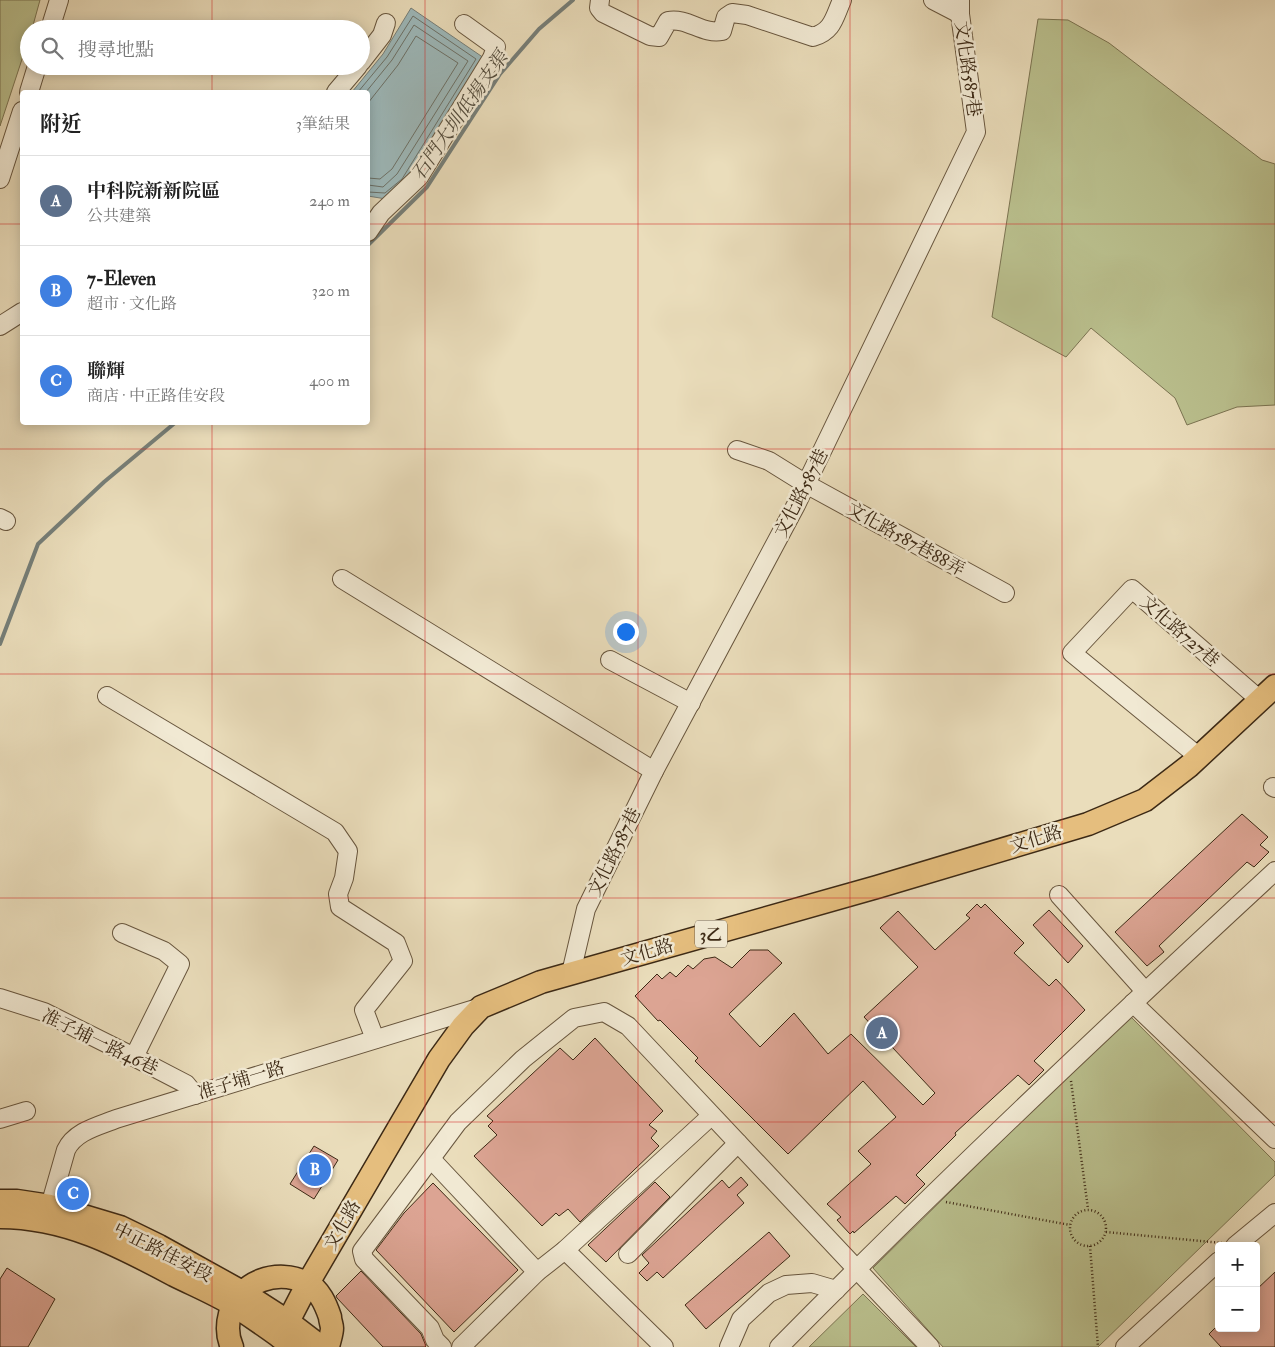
<!DOCTYPE html>
<html lang="zh-TW">
<meta charset="utf-8">
<style>
:root{--surface:#fff;--page:#f6f6f6;--text:#222;--muted:#767676;--line:#e0e0e0;--accent:#2563eb}
body{margin:0;font-family:"IM FELL Double Pica","Noto Serif TC",serif;background:var(--page);color:var(--text)}
.controls{position:absolute;right:15px;bottom:15px;display:grid;overflow:hidden;border-radius:5px;box-shadow:0 2px 12px #0003}
.controls button{width:45px;height:45px;display:grid;place-items:center;padding:0;border:0;border-bottom:1px solid var(--line);background:var(--surface);color:var(--text);font:25px sans-serif}
.you{position:absolute;left:625px;top:631px;width:18px;height:18px;margin:-12px;border:4px solid #fff;border-radius:50%;background:#1a73e8;box-shadow:0 0 0 8px #1a73e833}
.badge{display:grid;place-items:center;width:32px;height:32px;border-radius:50%;background:var(--accent);color:#fff;font-size:16px;font-weight:700}
.pin{position:absolute;translate:-50% -50%;border:2px solid #fff;box-shadow:0 1px 5px #0006}
.list{margin:0;padding:0;list-style:none}
h2{display:flex;justify-content:space-between;align-items:center;height:65px;margin:0;padding:0 20px;font-size:21px}
h2 small{font-size:16px;font-weight:400;color:var(--muted)}
.list li{display:grid;grid-template-columns:32px 1fr auto;gap:15px;align-items:center;box-sizing:border-box;height:90px;padding:0 20px;border-top:1px solid var(--line)}
.list b{display:block;font-size:19px;white-space:nowrap}
.list p{margin:0;font-size:16px;white-space:nowrap;color:var(--muted)}
.list em{font-size:16px;font-style:normal;color:var(--muted)}
.icon{flex:none;width:28px;height:28px;fill:none;stroke:currentColor;stroke-width:2;stroke-linecap:round;stroke-linejoin:round}
.map{position:relative;flex:none;width:1275px;height:1347px;overflow:hidden}
.search{position:absolute;background:var(--surface);box-shadow:0 2px 12px #0003;left:20px;top:20px;width:350px;height:55px;display:flex;align-items:center;gap:12px;box-sizing:border-box;padding:0 18px;border-radius:28px;color:var(--muted);font-size:19px}
.panel{position:absolute;background:var(--surface);box-shadow:0 2px 12px #0003;left:20px;top:90px;width:350px;height:335px;border-radius:5px}
.map>svg:first-child{display:block}
</style>
<div class="map">
<svg width="1275" height="1347" viewBox="0 0 1275 1347">
<rect width="100%" height="100%" fill="#eaddbb"/>
<filter id="stains"><feTurbulence type="fractalNoise" baseFrequency=".004" numOctaves="4"/><feColorMatrix values="0 0 0 0 .2 0 0 0 0 .09 0 0 0 0 .02 0 0 0 .5 -.17"/></filter>
<radialGradient id="worn" r=".72"><stop offset=".6" stop-color="#630" stop-opacity="0"/><stop offset="1" stop-color="#630" stop-opacity=".3"/></radialGradient>
<g fill="#bac08e" stroke="#7b7452">
<path d="M0 0H40L32 29H29V38L0 126Z"/>
<path d="M1038 19 1068 20 1109 43 1262 160 1275 164V405L1237 407 1187 425 1175 398 1091 328 1066 357 992 317Z"/>
<path d="M1129 1015 1275 1162V1175L1098 1347H943L873 1268Z"/>
<path d="M863 1294 916 1347H809Z"/>
</g>
<path fill="#9db9bb" stroke="#767f79" d="M411 8 484 58 406 182 386 199 368 196V92H352L383 54Z"/>
<g fill="none" stroke-linecap="round" stroke-linejoin="round">
<g stroke="#6c7168" stroke-width="1">
<path d="M358 92 387 57 413 16 476 59 402 179 385 193 368 192"/>
<path d="M366 92 392 60 414 25 468 61 397 174 383 187 368 185"/>
<path d="M368 103 398 65 416 36 458 63 392 169 380 179 368 178"/>
</g>
<g stroke="#767f79" stroke-width="4">
<path d="M368 245 427 187 500 74 539 29 573 0"/>
<path d="M0 644 38 544 104 482 176 422"/>
</g>
</g>
<g fill="#dca493" stroke="#3c2915">
<path d="M1242 814 1268 837 1260 845 1269 852 1254 867 1247 862 1159 946 1164 952 1147 966 1115 932Z"/>
<path d="M977 904 981 908 985 904 1024 943 1014 953 1049 986 1056 979 1085 1010 1034 1061 1044 1070 1029 1085 1018 1075 955 1133 956 1135 916 1175 925 1184 905 1204 896 1196 854 1233 853 1231 850 1234 837 1220 841 1217 827 1204 871 1164 858 1151 896 1117 863 1081 788 1154 695 1061 698 1058 660 1020 658 1021 635 996 657 974 662 979 670 972 676 977 688 965 693 969 704 959 715 957 732 968 750 950H768L782 963 729 1014 760 1047 794 1013 828 1054 851 1034 923 1105 935 1093 864 1017 918 967 880 928 898 911 935 950 970 918 966 915Z"/>
<path d="M1049 910 1083 946 1068 963 1033 925Z"/>
<path d="M595 1038 663 1111 649 1125 657 1131 651 1138 659 1146 580 1222 568 1209 559 1216 556 1213 542 1226 474 1156 497 1135 488 1126 493 1121 487 1116 560 1048 573 1060Z"/>
<path d="M314 1146 338 1160 314 1199 290 1184Z"/>
<path d="M741 1177 748 1185 737 1195 744 1203 663 1278 657 1272 647 1281 639 1273 649 1263 642 1255 722 1180 729 1188Z"/>
<path d="M655 1182 670 1197 606 1262 588 1245Z"/>
<path d="M433 1183 518 1270 454 1332 376 1250 404 1213Z"/>
<path d="M769 1232 790 1256 706 1329 685 1305Z"/>
<path d="M7 1268 55 1299 28 1347H0V1279Z"/>
<path d="M361 1271 421 1334 426 1346 425 1347H383L337 1298 336 1296Z"/>
<path d="M1275 1272V1347H1221L1209 1334 1215 1328H1256V1290Z"/>
</g>
<g fill="none" stroke-linecap="round" stroke-linejoin="round">
<defs>
<g id="minor">
<path d="M600 0 599 8 603 13 650 36 659 37 668 21C687 17 703 35 722 31L726 17 732 13 747 15 813 37C833 31 834 18 842 0"/>
<path d="M933 0 960 14"/>
<path d="M50 29 59 0"/>
<path d="M361 62 382 35 386 23"/>
<path d="M29 92 37 66"/>
<path d="M336 92 358 66"/>
<path d="M0 179 22 111"/>
<path d="M368 232 381 213 419 177 492 58 496 47 464 24"/>
<path d="M0 326 22 312"/>
<path d="M737 450 769 461 806 484 1005 593"/>
<path d="M0 518 6 521"/>
<path d="M342 579 654 771"/>
<path d="M610 660 691 703"/>
<path d="M107 696 335 832 348 851 344 878 338 894 340 907 396 943 403 961 364 1010 375 1039"/>
<path d="M1199 757 1072 653 1132 589 1260 700"/>
<path d="M1273 787 1275 788"/>
<path d="M1059 895 1145 991"/>
<path d="M122 933 164 951 180 964 134 1057"/>
<path d="M571 973 586 909 654 771 796 505 976 132 960 14V0"/>
<path d="M0 998 44 1012 134 1057 186 1084 195 1095"/>
<path d="M1133 1003 1275 1139"/>
<path d="M0 1119 26 1111"/>
<path d="M431 1159 537 1272"/>
<path d="M50 1206 66 1150C75 1131 99 1126 116 1119L481 1007"/>
<path d="M1235 1246 1275 1213"/>
<path d="M565 1250 664 1347"/>
<path d="M628 1254 738 1143"/>
<path d="M442 1347 435 1340 430 1328 364 1259 362 1251 458 1122 523 1059 574 1018 604 1012 628 1026 930 1347"/>
<path d="M461 1347 537 1272 565 1250 711 1116"/>
<path d="M729 1347 741 1319 769 1293 786 1285 812 1283 836 1290"/>
<path d="M779 1347C940 1184 1107 1026 1275 871"/>
<path d="M1125 1347 1219 1261"/>
</g>
<g id="major">
<path d="M0 1201H17L50 1206 120 1227 159 1246 242 1292 287 1321 321 1347"/>
<path d="M0 1217C65 1217 118 1245 174 1275 194 1285 216 1294 235 1306 255 1319 275 1333 294 1347"/>
<path d="M280 1337 308 1283 439 1059 463 1026 481 1007 541 982 877 887 1088 824 1145 800 1189 766 1275 686"/>
<path d="M232 1347C227 1336 227 1325 230 1314 240 1281 277 1268 307 1283 320 1290 326 1305 330 1317 330 1321 332 1325 332 1328 332 1334 329 1341 328 1347"/>
</g>
</defs>
<use href="#minor" stroke="#68563e" stroke-width="20"/>
<use href="#major" stroke="#3c2915" stroke-width="25"/>
<g stroke="#3c2915" stroke-width="2.5" stroke-dasharray="1 2.5" stroke-linecap="butt">
<path d="M1071 1081 1088 1209"/>
<path d="M946 1202 1070 1225"/>
<circle cx="1088" cy="1228" r="18"/>
<path d="M1106 1232 1222 1243"/>
<path d="M1090 1246 1098 1347"/>
</g>
<use href="#minor" stroke="#f1e9d3" stroke-width="18"/>
<use href="#major" stroke="#e5be7e" stroke-width="22"/>
</g>
<path fill="none" stroke="#d62828" stroke-width="1" stroke-opacity="0.55" d="M212 0V29M425 0V1347M638 0V1347M850 0V1347M1062 0V1347M212 66V92M0 224H22M368 224H1275M212 422V1347M0 449H1275M0 674H1275M0 898H1275M0 1122H1275"/>
<g text-anchor="middle" stroke-width="5" stroke-linejoin="round" paint-order="stroke">
<rect fill="#f1e9d3" stroke="#72634e" stroke-width="1" x="695" y="920.5" width="32" height="27" rx="4"/>
<g font-size="16" font-weight="bold" fill="#3c2915">
<text x="711" y="940">3乙</text>
</g>
<g font-size="18" fill="#3c2915" stroke="#f1e9d3">
<text transform="translate(968 69) rotate(82)" y="6">文化路587巷</text>
<text transform="translate(801 493) rotate(-63)" y="6">文化路587巷</text>
<text transform="translate(906 539) rotate(29)" y="6">文化路587巷88弄</text>
<text transform="translate(1180 631) rotate(41)" y="6">文化路727巷</text>
<text transform="translate(1036 839) rotate(-17)" y="6">文化路</text>
<text transform="translate(614 852) rotate(-64)" y="6">文化路587巷</text>
<text transform="translate(647 952) rotate(-16)" y="6">文化路</text>
<text transform="translate(100 1042) rotate(26)" y="6">准子埔一路46巷</text>
<text transform="translate(241 1080) rotate(-17)" y="6">准子埔一路</text>
<text transform="translate(342 1225) rotate(-60)" y="6">文化路</text>
<text transform="translate(163 1252) rotate(27)" y="6">中正路佳安段</text>
</g>
<g font-size="19" font-style="italic" fill="#544d3e" stroke="#f1e9d3">
<text transform="translate(459 115) rotate(-55)" y="7">石門大圳低揚支渠</text>
</g>
</g>
<rect width="100%" height="100%" filter="url(#stains)"/>
<rect width="100%" height="100%" fill="url(#worn)"/>
</svg>
<div class="controls">
<button>+</button>
<button>−</button>
</div>
<div class="you"></div>
<div class="pin badge" style="left:882px;top:1033px;background:#5c6f8a">A</div>
<div class="pin badge" style="left:315px;top:1170px;background:#3f7fe0">B</div>
<div class="pin badge" style="left:73px;top:1194px;background:#3f7fe0">C</div>
<div class="search"><svg class="icon" aria-label="search" viewBox="0 0 24 24"><circle cx="10" cy="10" r="6"/><path d="M15 15l6 6"/></svg>搜尋地點</div>
<section class="panel">
<h2>附近<small>3筆結果</small></h2>
<ul class="list">
<li><span class="badge" style="background:#5c6f8a">A</span><div><b>中科院新新院區</b><p>公共建築</p></div><em>240 m</em></li>
<li><span class="badge" style="background:#3f7fe0">B</span><div><b>7-Eleven</b><p>超市 · 文化路</p></div><em>320 m</em></li>
<li><span class="badge" style="background:#3f7fe0">C</span><div><b>聯輝</b><p>商店 · 中正路佳安段</p></div><em>400 m</em></li>
</ul>
</section>
</div>
